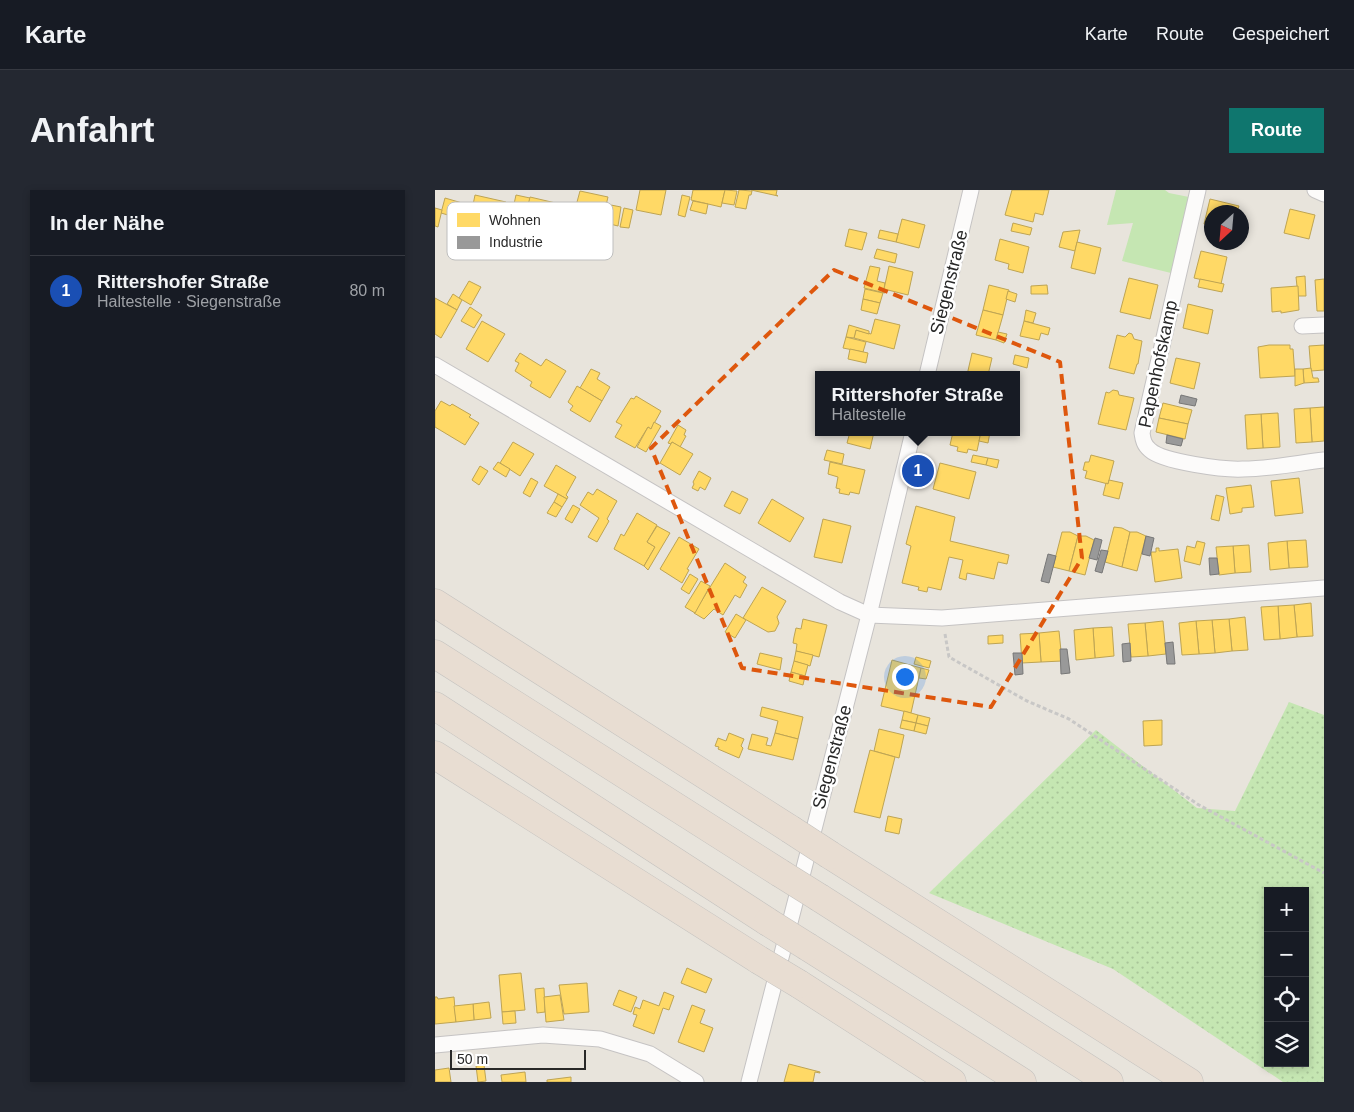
<!DOCTYPE html>
<html lang="de">
<meta charset="utf-8">
<style>
:root{--surface:#171b24;--page:#242831;--text:#f1f3f6;--muted:#9ea1a6;--line:#363941;--accent:#0f766e}
body{margin:0;font-family:Arial,sans-serif;background:var(--page);color:var(--text)}
.controls{position:absolute;right:15px;bottom:15px;display:grid;overflow:hidden;border-radius:0px;box-shadow:0 2px 8px #0003}
.controls button{width:45px;height:45px;display:grid;place-items:center;padding:0;border:0;border-bottom:1px solid var(--line);background:var(--surface);color:var(--text);font:25px sans-serif}
.compass{position:absolute;left:769px;top:15px;width:45px;height:45px;border-radius:50%;background:var(--surface);box-shadow:0 2px 8px #0003;rotate:206deg}
.scale{position:absolute;left:15px;bottom:12px;width:136px;box-sizing:border-box;padding-left:5px;border:2px solid #282828;border-top:0;font-size:14px;line-height:18px;white-space:nowrap;color:#282828;-webkit-text-stroke:4px #fff;paint-order:stroke}
.you{position:absolute;left:469px;top:486px;width:18px;height:18px;margin:-12px;border:4px solid #fff;border-radius:50%;background:#1a73e8;box-shadow:0 0 0 8px #1a73e833}
.badge{display:grid;place-items:center;width:32px;height:32px;border-radius:50%;background:var(--accent);color:#fff;font-size:16px;font-weight:700}
.pin{position:absolute;translate:-50% -50%;border:2px solid #fff;box-shadow:0 1px 5px #0006}
.popup{position:absolute;left:380px;top:181px;width:205px;height:65px;box-sizing:border-box;display:grid;place-content:center;border-radius:0px;background:var(--surface);filter:drop-shadow(0 1px 4px #0005);font-size:16px;white-space:nowrap;color:var(--muted)}
.popup b{font-size:19px;color:var(--text)}
.popup::after{content:'';position:absolute;left:50%;top:100%;margin-left:-10px;border:10px solid transparent;border-top-color:var(--surface)}
.list{margin:0;padding:0;list-style:none}
h2{display:flex;justify-content:space-between;align-items:center;height:65px;margin:0;padding:0 20px;font-size:21px}
h2 small{font-size:16px;font-weight:400;color:var(--muted)}
.list li{display:grid;grid-template-columns:32px 1fr auto;gap:15px;align-items:center;box-sizing:border-box;height:70px;padding:0 20px;border-top:1px solid var(--line)}
.list b{display:block;font-size:19px;white-space:nowrap}
.list p{margin:0;font-size:16px;white-space:nowrap;color:var(--muted)}
.list em{font-size:16px;font-style:normal;color:var(--muted)}
.icon{flex:none;width:28px;height:28px;fill:none;stroke:currentColor;stroke-width:2;stroke-linecap:round;stroke-linejoin:round}
.map{position:relative;flex:none;width:889px;height:892px;overflow:hidden;border-radius:0px}
header{display:flex;align-items:center;gap:30px;box-sizing:border-box;height:70px;padding:0 25px;background:var(--surface);border-bottom:1px solid var(--line)}
header strong{font-size:24px}
nav{display:flex;gap:28px;margin-inline-start:auto;font-size:18px}
.intro{display:flex;align-items:center;justify-content:space-between;box-sizing:border-box;height:120px;padding:0 30px}
h1{margin:0;font-size:35px}
.button{padding:12px 22px;border-radius:0px;background:var(--accent);color:#fff;font-size:18px;font-weight:700}
main{display:flex;gap:30px;padding:0 30px}
aside{flex:1;background:var(--surface);border-radius:0px;box-shadow:0 2px 8px #0003}
.map>svg:first-child{display:block}
</style>
<header>
<strong>Karte</strong>
<nav><a>Karte</a><a>Route</a><a>Gespeichert</a></nav>
</header>
<div class="intro"><h1>Anfahrt</h1><a class="button">Route</a></div>
<main>
<aside>
<h2>In der Nähe<small></small></h2>
<ul class="list">
<li><span class="badge" style="background:#1a4fb4">1</span><div><b>Rittershofer Straße</b><p>Haltestelle · Siegenstraße</p></div><em>80 m</em></li>
</ul>
</aside>
<div class="map">
<svg width="889" height="892" viewBox="0 0 889 892">
<defs>
<pattern id="grass-dots" width="8" height="8" patternUnits="userSpaceOnUse" patternTransform="scale(1.25)"><rect width="8" height="8" fill="#c5e6b2"/><path d="M2 2h.1M6 6h.1" fill="none" stroke="#a9c599" stroke-width="1.8" stroke-linecap="round"/></pattern>
</defs>
<rect width="100%" height="100%" fill="#e8e4dc"/>
<path fill="url(#grass-dots)" fill-rule="evenodd" d="M854 512 889 525V892H848L678 779 494 703 661 540 762 618 800 621ZM833 701H870V873H833Z"/>
<path fill="#c5e6b2" d="M681 0H730L734 3 754 7 736 83 687 71 698 33 672 35Z"/>
<g fill="#ffd966" stroke="#bea453">
<path d="M205 0H231L226 25 201 20Z"/>
<path d="M258 0H290L286 17 256 10Z"/>
<path d="M290 0 302 1 299 15 287 13Z"/>
<path d="M304 0 317 1 316 5H314L311 19 300 17Z"/>
<path d="M316 0H342L341 5 343 6Z"/>
<path d="M577 0H614L608 25 600 23 598 32 570 25Z"/>
<path d="M145 1 173 7 167 32 172 33 169 48 136 41 140 23H139Z"/>
<path d="M40 5 71 12 63 50 32 44Z"/>
<path d="M81 5 95 8 91 26 77 23Z"/>
<path d="M247 5 255 7 250 27 243 25Z"/>
<path d="M95 7 125 14 117 52 86 46Z"/>
<path d="M10 8 34 15 30 30 6 23Z"/>
<path d="M775 9 804 16 802 22H776V36L769 34Z"/>
<path d="M258 11 273 14 271 24 255 20Z"/>
<path d="M171 14 186 17 183 36 167 32Z"/>
<path d="M0 18 7 20 3 37 0 36Z"/>
<path d="M189 18 198 20 194 38 185 37Z"/>
<path d="M855 19 880 25 874 49 849 43Z"/>
<path d="M467 29 490 35 484 58 461 52Z"/>
<path d="M578 33 597 38 595 45 576 41Z"/>
<path d="M414 39 432 43 427 60 410 56Z"/>
<path d="M445 40 463 44 461 52 443 48Z"/>
<path d="M645 40 640 61 624 57 628 42Z"/>
<path d="M565 49 594 57 588 83 573 79 574 74 560 70Z"/>
<path d="M642 52 666 58 660 84 636 78Z"/>
<path d="M442 59 462 64 460 73 439 68Z"/>
<path d="M766 61 792 67 786 94 759 88Z"/>
<path d="M435 76 445 78 442 91 450 93 449 99 451 100 450 103 429 98Z"/>
<path d="M454 76 478 82 473 105 449 99Z"/>
<path d="M870 86 871 106H863L861 87Z"/>
<path d="M694 88 723 95 715 129 685 122Z"/>
<path d="M765 89 789 94 787 102 763 97Z"/>
<path d="M889 89V121H882L880 90Z"/>
<path d="M34 91 46 97 36 115 24 108Z"/>
<path d="M554 95 574 100 568 125 548 120Z"/>
<path d="M612 95 613 104H596V96Z"/>
<path d="M863 96 864 120 846 123V121L837 122 836 98Z"/>
<path d="M430 99 448 103 445 113 428 109Z"/>
<path d="M573 101 582 104 580 112 571 109Z"/>
<path d="M18 104 27 110 22 120 12 114Z"/>
<path d="M0 108 22 120 6 148 0 144Z"/>
<path d="M428 109 445 113 442 124 426 120Z"/>
<path d="M753 114 778 120 773 144 748 138Z"/>
<path d="M35 117 47 125 39 138 26 131Z"/>
<path d="M548 120 568 125 561 150 541 145Z"/>
<path d="M591 120 601 123 598 133 589 131Z"/>
<path d="M440 129 465 135 459 159 419 148 421 140 436 144Z"/>
<path d="M47 131 70 144 53 172 31 159Z"/>
<path d="M589 131 615 138 613 145 606 143 604 150 585 146Z"/>
<path d="M414 135 434 141V144L421 140 419 148 411 147Z"/>
<path d="M563 142 572 144 569 153 561 150Z"/>
<path d="M694 143 697 144 699 149 707 151 703 174H702L699 184 674 178 682 145 690 147Z"/>
<path d="M411 147 431 152 428 162 408 158Z"/>
<path d="M834 155H855V159H858L860 186 825 188 823 157Z"/>
<path d="M889 155V180L876 181 874 156Z"/>
<path d="M415 159 433 163 431 173 413 169Z"/>
<path d="M85 163 106 176 111 169 131 181 115 208 95 196 97 192 80 181 84 173 80 171Z"/>
<path d="M537 163 557 168 553 185H532Z"/>
<path d="M580 165 594 168 592 178 578 174Z"/>
<path d="M741 168 765 173 759 199 735 193Z"/>
<path d="M876 178 878 188H883L884 192 869 193 868 179Z"/>
<path d="M156 179 165 183 162 189 175 197 167 211 145 198Z"/>
<path d="M860 179H868L869 193 860 196Z"/>
<path d="M142 196 167 211 155 232 135 220 138 216 133 212Z"/>
<path d="M678 200 683 201 684 205 699 208 691 240 663 234 671 202 674 203Z"/>
<path d="M201 206 226 221 216 239 213 237 200 258 180 247 187 235 181 232 196 208 199 209Z"/>
<path d="M6 211 15 216 17 214 36 225 34 227 44 233 30 255 0 237V221Z"/>
<path d="M728 213 757 220 753 234 724 228Z"/>
<path d="M889 217V251L877 252 875 218Z"/>
<path d="M875 218 877 252 861 253 859 219Z"/>
<path d="M843 223 845 257 828 258 826 224Z"/>
<path d="M826 224 828 258 812 259 810 225Z"/>
<path d="M724 228 753 234 750 249 721 242Z"/>
<path d="M219 232 226 236 211 262 202 257 213 237 216 239Z"/>
<path d="M243 235 251 240 249 245 251 246 245 257 237 252 236 254 233 253Z"/>
<path d="M415 242H439L435 259 412 253Z"/>
<path d="M518 242H546L542 261 533 259 532 263 522 261 523 257 515 255Z"/>
<path d="M546 242H555L553 253 544 251Z"/>
<path d="M78 252 99 264 85 286 65 273Z"/>
<path d="M237 252 258 264 245 285 225 273Z"/>
<path d="M392 260 409 264 407 274 389 270Z"/>
<path d="M538 265 553 268 551 275 536 272Z"/>
<path d="M656 265 679 271 673 294 650 288 652 281 648 280 650 272H654Z"/>
<path d="M553 268 564 270 562 278 551 275Z"/>
<path d="M63 272 75 279 71 287 58 279Z"/>
<path d="M395 272 430 280 424 304 415 302 414 305 404 303 405 299 401 298 403 287 393 284Z"/>
<path d="M505 273 541 282 534 309 498 299Z"/>
<path d="M121 275 141 287 131 305 133 307 132 309 109 296Z"/>
<path d="M45 276 53 281 44 295 37 290Z"/>
<path d="M264 281 276 288 270 300 265 297 263 301 257 298 259 294 258 292Z"/>
<path d="M96 288 103 292 95 307 88 303Z"/>
<path d="M864 288 868 323 840 326 836 291Z"/>
<path d="M674 290 688 293 684 309 668 305 671 293 673 294Z"/>
<path d="M816 295 819 317 807 318V322L795 324 791 298Z"/>
<path d="M162 299 182 311 172 329 174 331 162 352 153 347 164 328 145 315 153 302 158 305Z"/>
<path d="M297 301 313 309 305 324 289 316Z"/>
<path d="M123 304 132 309 127 317 119 312Z"/>
<path d="M781 305 789 307 784 331 776 329Z"/>
<path d="M337 309 369 328 355 352 323 333Z"/>
<path d="M119 312 127 317 121 327 112 323Z"/>
<path d="M138 315 145 319 137 333 130 329Z"/>
<path d="M481 316 520 327 515 351 574 365 572 374 563 372 559 389 532 383 531 390 524 388 528 370 514 367 506 400 493 397 492 402 483 400 484 397 467 393 476 356 471 354Z"/>
<path d="M202 323 222 335 212 352 220 357 209 376 179 359 186 344 189 346Z"/>
<path d="M388 329 416 336 407 373 379 367Z"/>
<path d="M222 336 235 343 213 380 209 376 220 357 212 352Z"/>
<path d="M679 337 687 338 695 342 687 377 670 372Z"/>
<path d="M627 342H635L643 346 634 381 618 377Z"/>
<path d="M695 342H702L711 346 702 381 687 377Z"/>
<path d="M643 346H651L659 350 650 385 634 381Z"/>
<path d="M244 347 264 359 252 379 254 380 247 393 225 379Z"/>
<path d="M871 350 873 377 854 378 852 351Z"/>
<path d="M762 351 770 353 765 375 749 371 752 356 760 358Z"/>
<path d="M852 351 854 378 835 380 833 353Z"/>
<path d="M814 355 816 382 800 383 798 356Z"/>
<path d="M798 356 800 383 784 385 781 357Z"/>
<path d="M721 358H724V361L743 359 747 388 720 392 716 362H721Z"/>
<path d="M290 373 311 387 308 392 312 395 305 408 300 405 288 425 279 419 269 429 259 423Z"/>
<path d="M255 384 263 389 254 404 246 399Z"/>
<path d="M266 391 275 396 260 423 250 417Z"/>
<path d="M327 397 351 411 342 427 344 433 340 441 333 442 308 428Z"/>
<path d="M876 413 878 446 862 447 859 415Z"/>
<path d="M859 415 862 447 845 449 843 416Z"/>
<path d="M843 416 845 449 829 450 826 417Z"/>
<path d="M301 424 311 430 300 448 290 442Z"/>
<path d="M810 427 813 460 797 461 794 429Z"/>
<path d="M368 429 392 435 384 467 361 461 362 454 358 453 359 447 361 438 366 439Z"/>
<path d="M794 429 797 461 780 463 777 430Z"/>
<path d="M777 430 780 463 764 464 761 431Z"/>
<path d="M728 431 731 464 713 466 710 433Z"/>
<path d="M761 431 764 464 747 465 744 433Z"/>
<path d="M710 433 713 466 696 467 693 434Z"/>
<path d="M677 437 679 466 660 468 658 438Z"/>
<path d="M658 438 660 468 641 470 639 440Z"/>
<path d="M624 441 627 471 606 472 604 443Z"/>
<path d="M604 443 606 472 587 473 585 444Z"/>
<path d="M568 445V453L553 454V446Z"/>
<path d="M361 461 378 465 375 476 359 471Z"/>
<path d="M325 463 347 468 345 480 322 474Z"/>
<path d="M481 467 496 471 494 478 479 474Z"/>
<path d="M457 470 486 478 476 523 446 516Z"/>
<path d="M359 471 373 475 370 486 356 482Z"/>
<path d="M486 478 494 480 491 489 484 488Z"/>
<path d="M356 482 370 486 368 495 354 491Z"/>
<path d="M327 517 368 527 363 549 340 543 343 531 325 526Z"/>
<path d="M469 521 483 525 481 533 467 530Z"/>
<path d="M483 525 495 528 493 536 481 533Z"/>
<path d="M467 530 481 533 479 541 465 538Z"/>
<path d="M727 530V555L709 556 708 531Z"/>
<path d="M481 533 493 536 491 544 479 541Z"/>
<path d="M444 539 469 545 464 568 439 561Z"/>
<path d="M294 543 309 549 306 556 308 558 304 568 283 559 284 557 280 556 283 548 291 551Z"/>
<path d="M340 543 363 549 358 570 313 559 317 544 333 548 331 555 336 556Z"/>
<path d="M435 560 460 567 445 628 419 622Z"/>
<path d="M453 626 467 629 464 644 450 641Z"/>
<path d="M252 778 277 789 271 803 246 793Z"/>
<path d="M86 783 90 820 67 822 64 785Z"/>
<path d="M152 793 154 822 129 824 124 795Z"/>
<path d="M109 798 110 822 102 823 100 799Z"/>
<path d="M184 800 202 807 196 822 178 815Z"/>
<path d="M229 802 239 806 234 820 228 818 219 844 198 836 202 825 198 824 200 817 205 819 208 810 224 816Z"/>
<path d="M125 805 129 830 111 832 109 807Z"/>
<path d="M0 807H2L3 809 19 807 21 832 0 834Z"/>
<path d="M54 812 56 828 39 830 38 814Z"/>
<path d="M38 814 39 830 21 832 19 816Z"/>
<path d="M257 815 270 820 265 833 278 838 269 862 243 852Z"/>
<path d="M80 821 81 833 68 834 67 822Z"/>
<path d="M354 874 385 882V883L380 882 378 892H349Z"/>
<path d="M49 875 51 891 43 892 41 876Z"/>
<path d="M14 878 16 892H0V880Z"/>
<path d="M90 882 91 892H67L66 885Z"/>
<path d="M136 887V892H112V890Z"/>
</g>
<g fill="#999" stroke="#777">
<path d="M746 205 762 209 760 216 744 213Z"/>
<path d="M732 245 748 249 746 256 731 253Z"/>
<path d="M711 346 719 348 715 366 707 364Z"/>
<path d="M660 348 667 350 662 370 654 368Z"/>
<path d="M666 360 673 361 667 383 660 381Z"/>
<path d="M613 364 621 366 614 393 606 391Z"/>
<path d="M774 368H782L784 384 775 385Z"/>
<path d="M738 452 740 474H732L730 453Z"/>
<path d="M695 453 696 471 688 472 687 454Z"/>
<path d="M625 459H632L635 483 626 484Z"/>
<path d="M578 463H587L588 484 580 485Z"/>
</g>
<g fill="none" stroke-linecap="round" stroke-linejoin="round">
<defs>
<g id="minor">
<path d="M763 0 707 243C708 250 709 255 715 260 728 272 789 280 808 279 835 279 863 273 889 270"/>
<path d="M880 0 889 4"/>
<path d="M867 136 889 135"/>
<path d="M0 175 405 412 434 425 507 428 889 398"/>
<path d="M492 185 536 0"/>
<path d="M0 855 108 845 165 849 215 864 261 892"/>
<path d="M314 892 434 425 478 242"/>
</g>
<g id="motorway">
<path d="M0 413 355 639"/>
<path d="M0 464 345 683"/>
<path d="M0 516 333 732"/>
<path d="M0 565 324 770"/>
<path d="M395 665 754 892"/>
<path d="M385 708 674 892"/>
<path d="M373 757 587 892"/>
<path d="M364 794 517 892"/>
</g>
</defs>
<use href="#minor" stroke="#c5c3c3" stroke-width="17"/>
<use href="#motorway" stroke="#c4c2bf" stroke-width="29"/>
<path stroke="#c8c7c6" stroke-width="3" stroke-dasharray="4 2.5" stroke-linecap="butt" d="M510 444 514 467 592 511 634 529 764 615 889 683"/>
<use href="#minor" stroke="#fcfbfa" stroke-width="15"/>
<use href="#motorway" stroke="#e8ddd2" stroke-width="28"/>
<defs>
<g id="motorway-bridge">
<path d="M355 639 395 665"/>
<path d="M345 683 385 708"/>
<path d="M333 732 373 757"/>
<path d="M324 770 364 794"/>
</g>
</defs>
<use href="#motorway-bridge" stroke="#c4c2bf" stroke-width="29" stroke-linecap="butt"/>
<use href="#motorway-bridge" stroke="#e8ddd2" stroke-width="28"/>
</g>
<path fill="none" stroke="#de570d" stroke-width="4" stroke-dasharray="10 6" stroke-linejoin="round" d="M399 80 625 172 647 368 556 517 307 478 216 258Z"/>
<g text-anchor="middle" stroke-width="5" stroke-linejoin="round" paint-order="stroke">
<g font-size="18" fill="#282828" stroke="#fff">
<text transform="translate(514 92) rotate(-76)" y="6">Siegenstraße</text>
<text transform="translate(723 174) rotate(-78)" y="6">Papenhofskamp</text>
<text transform="translate(397 567) rotate(-75)" y="6">Siegenstraße</text>
</g>
</g>
<rect x="12" y="12" width="166" height="58" rx="8" fill="#fff" stroke="#bebebe" stroke-width="1"/>
<rect x="22" y="23" width="23" height="14" fill="#ffd966"/>
<rect x="22" y="46" width="23" height="13" fill="#999"/>
<g font-size="14" fill="#282828">
<text x="54" y="35">Wohnen</text>
<text x="54" y="57">Industrie</text>
</g>
</svg>
<div class="controls">
<button>+</button>
<button>−</button>
<button><svg class="icon" aria-label="locate" viewBox="0 0 24 24"><circle cx="12" cy="12" r="6"/><path d="M12 2v4M12 18v4M2 12h4M18 12h4"/></svg></button>
<button><svg class="icon" aria-label="layers" viewBox="0 0 24 24"><path d="M12 4l9 5-9 5-9-5zM3 14l9 5 9-5"/></svg></button>
</div>
<svg class="compass" viewBox="-18 -18 36 36"><path d="M0-13l5 13h-10z" fill="#e53935"/><path d="M0 13l5-13h-10z" fill="#9ea1a6"/></svg>
<div class="scale">50 m</div>
<div class="you"></div>
<div class="pin badge" style="left:483px;top:281px;background:#1a4fb4">1</div>
<div class="popup"><b>Rittershofer Straße</b>Haltestelle</div>
</div>
</main>
